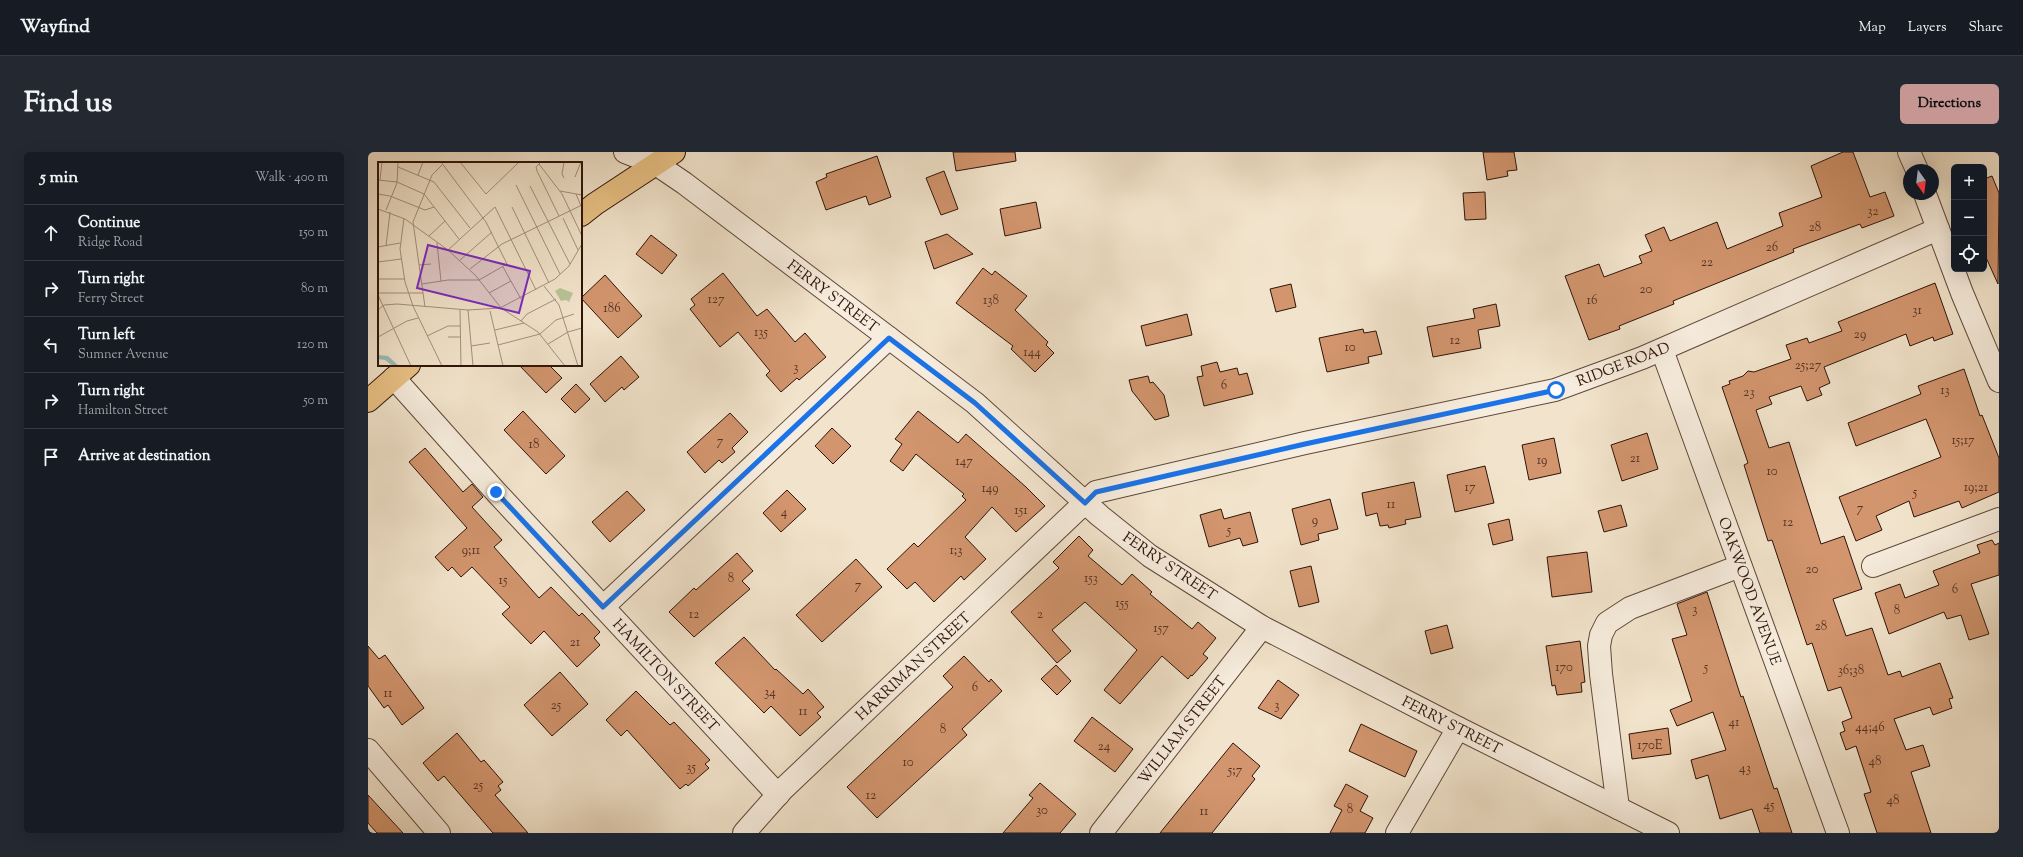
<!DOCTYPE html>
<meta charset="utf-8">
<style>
:root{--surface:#171b24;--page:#242831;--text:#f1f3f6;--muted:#9ea1a6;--line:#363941;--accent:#c59692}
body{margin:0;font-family:"Sorts Mill Goudy",serif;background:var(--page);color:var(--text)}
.controls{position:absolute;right:12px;top:12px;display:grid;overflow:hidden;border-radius:6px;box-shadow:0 4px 16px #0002}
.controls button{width:36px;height:36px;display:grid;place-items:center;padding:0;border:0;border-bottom:1px solid var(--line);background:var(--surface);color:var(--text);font:20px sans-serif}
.compass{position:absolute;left:1535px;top:12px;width:36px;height:36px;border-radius:50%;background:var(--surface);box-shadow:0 4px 16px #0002;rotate:166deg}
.stop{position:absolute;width:12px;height:12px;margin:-9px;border:3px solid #1a73e8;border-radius:50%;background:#fff}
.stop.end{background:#1a73e8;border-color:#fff;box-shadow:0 1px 4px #0008}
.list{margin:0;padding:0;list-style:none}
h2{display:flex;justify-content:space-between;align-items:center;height:52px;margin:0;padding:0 16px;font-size:17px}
h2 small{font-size:13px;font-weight:400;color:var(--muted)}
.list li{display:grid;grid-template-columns:26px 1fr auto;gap:12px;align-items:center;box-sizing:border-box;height:56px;padding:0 16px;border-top:1px solid var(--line)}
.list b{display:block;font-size:15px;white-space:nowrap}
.list p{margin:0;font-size:13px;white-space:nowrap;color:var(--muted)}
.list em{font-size:13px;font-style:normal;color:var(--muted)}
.icon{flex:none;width:22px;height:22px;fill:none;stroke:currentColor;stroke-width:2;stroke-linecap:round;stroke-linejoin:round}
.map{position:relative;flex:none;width:1631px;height:681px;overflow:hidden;border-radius:6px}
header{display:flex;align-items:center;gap:24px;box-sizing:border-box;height:56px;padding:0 20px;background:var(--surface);border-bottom:1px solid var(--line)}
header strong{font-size:19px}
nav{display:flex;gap:22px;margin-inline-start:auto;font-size:14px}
.intro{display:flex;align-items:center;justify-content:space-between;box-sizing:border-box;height:96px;padding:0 24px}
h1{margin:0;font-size:28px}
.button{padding:10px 18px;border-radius:6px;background:var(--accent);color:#111;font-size:14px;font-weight:700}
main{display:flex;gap:24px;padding:0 24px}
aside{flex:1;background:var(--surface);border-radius:6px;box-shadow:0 4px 16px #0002}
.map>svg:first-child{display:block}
</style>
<header>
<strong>Wayfind</strong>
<nav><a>Map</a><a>Layers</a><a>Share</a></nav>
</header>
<div class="intro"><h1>Find us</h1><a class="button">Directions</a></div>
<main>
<aside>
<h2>5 min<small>Walk · 400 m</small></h2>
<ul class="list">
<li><svg class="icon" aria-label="ahead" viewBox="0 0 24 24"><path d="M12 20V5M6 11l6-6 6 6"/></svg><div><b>Continue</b><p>Ridge Road</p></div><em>150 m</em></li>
<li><svg class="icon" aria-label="right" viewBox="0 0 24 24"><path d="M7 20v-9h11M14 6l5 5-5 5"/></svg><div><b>Turn right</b><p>Ferry Street</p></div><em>80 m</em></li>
<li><svg class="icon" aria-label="left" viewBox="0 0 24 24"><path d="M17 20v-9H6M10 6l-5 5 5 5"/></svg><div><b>Turn left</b><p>Sumner Avenue</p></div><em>120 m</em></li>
<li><svg class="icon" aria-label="right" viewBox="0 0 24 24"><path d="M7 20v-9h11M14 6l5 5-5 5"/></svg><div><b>Turn right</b><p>Hamilton Street</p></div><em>50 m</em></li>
<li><svg class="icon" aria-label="arrive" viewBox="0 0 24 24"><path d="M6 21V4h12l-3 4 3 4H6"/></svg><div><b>Arrive at destination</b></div></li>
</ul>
</aside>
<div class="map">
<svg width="1631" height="681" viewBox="0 0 1631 681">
<rect width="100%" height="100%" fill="#f2e4cc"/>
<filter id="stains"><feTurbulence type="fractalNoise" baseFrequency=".005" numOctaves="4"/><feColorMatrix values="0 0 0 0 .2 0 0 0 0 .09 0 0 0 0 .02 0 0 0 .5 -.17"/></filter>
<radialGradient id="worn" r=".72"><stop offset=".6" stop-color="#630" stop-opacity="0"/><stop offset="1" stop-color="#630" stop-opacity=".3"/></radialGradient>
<g fill="#d2956e" stroke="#2e140a">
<path d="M585 0H647L648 9 588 19Z"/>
<path d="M1115 0H1146L1149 18 1139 19 1140 24 1119 28Z"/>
<path d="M1475 0H1485L1502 45 1517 40 1526 64 1494 76 1492 72 1425 97 1426 100 1305 149 1306 152 1251 174 1252 177 1221 188 1197 124 1231 112 1236 125 1274 111 1271 104 1284 99 1277 83 1296 75 1302 89 1349 70 1359 97 1415 74 1411 61 1454 45 1443 14Z"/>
<path d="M509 4 523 45 501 53 498 44 458 58 448 30 459 25 458 22Z"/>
<path d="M576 19 590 57 573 63 558 26Z"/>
<path d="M1624 24 1631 41 1630 132 1616 101V27Z"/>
<path d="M1117 40 1118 67 1097 68 1095 41Z"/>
<path d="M668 50 673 76 637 84 632 57Z"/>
<path d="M579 82 605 102 566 117 557 90Z"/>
<path d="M283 83 309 103 294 122 268 102Z"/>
<path d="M615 116 624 123 627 119 659 144 647 158 680 190 678 193 686 201 667 220 643 197 645 194 588 151Z"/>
<path d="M355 121 389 164 399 157 427 190 437 181 458 205 431 228 429 226 413 240 398 223 402 219 370 180 352 195 322 157 327 153 323 147Z"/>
<path d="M237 123 274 164 250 186 213 146Z"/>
<path d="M1567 131 1585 182 1566 189 1565 185 1542 194 1538 182 1456 215 1462 231 1451 236 1454 243 1439 249 1433 234 1401 245 1404 252 1388 258 1401 296 1421 290 1453 392 1476 384 1494 437 1465 447 1478 484 1504 476 1520 523 1532 519 1534 525 1572 511 1585 546 1581 547 1584 556 1565 563 1562 555 1526 567 1538 598 1555 593 1562 614 1543 620 1563 681H1509L1496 642 1503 640 1488 594 1478 598 1472 581 1477 579 1474 570 1484 566 1473 535 1460 539 1444 491 1439 493 1404 388 1400 389 1376 313 1380 311 1354 235 1362 232 1361 229 1375 224 1380 219 1386 220 1423 207 1418 193 1439 186 1441 191 1474 179 1470 170Z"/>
<path d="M923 132 928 155 908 160 902 137Z"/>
<path d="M1128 152 1132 174 1110 178 1113 196 1065 205 1059 175 1107 166 1105 157Z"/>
<path d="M819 162 824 183 778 194 773 174Z"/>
<path d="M995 177 996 181 1008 179 1014 202 1000 205 1001 211 959 220 951 186Z"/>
<path d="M253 204 271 225 256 238 254 235 237 250 222 232Z"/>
<path d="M849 210 852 220 869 216 871 223 879 221 885 242 836 254 829 225 835 224 833 214Z"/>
<path d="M151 213H181L194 226 178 241Z"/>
<path d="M1596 217 1612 264 1614 263 1631 306V340L1594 356 1591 349 1546 365 1541 349 1508 364 1514 378 1488 389 1471 345 1573 305 1558 267 1488 294 1480 271 1553 242 1550 234Z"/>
<path d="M780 224 782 231 785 230 796 243 801 264 787 268 764 239 761 228Z"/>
<path d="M208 232 222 247 207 261 193 247Z"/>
<path d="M155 259 197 304 178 322 136 278Z"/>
<path d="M550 259 590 291 598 282 658 335 677 354 648 380 624 355 597 385 618 407 596 428 593 424 566 450 547 430 539 437 519 417 546 391 550 395 598 348 594 344 596 342 548 302 535 319 522 309 534 292 527 287Z"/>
<path d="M362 261 380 280 364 296 367 300 354 311 351 308 337 321 319 300Z"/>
<path d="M464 276 483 294 465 312 447 294Z"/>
<path d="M1279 281 1290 317 1254 329 1243 293Z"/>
<path d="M1186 286 1193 321 1161 328 1154 293Z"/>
<path d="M57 296 95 340 104 332 115 345 104 355 134 388 126 395 171 446 183 435 211 464 214 461 232 480 226 486 232 493 209 515 176 479 163 492 134 462 142 455 104 415 93 425 84 415 80 419 67 405 99 376 41 310Z"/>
<path d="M1117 314 1126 351 1087 360 1079 323Z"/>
<path d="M1046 330 1053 365 1037 368 1038 372 1021 376 1020 373 1012 374 1009 361 998 364 994 341Z"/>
<path d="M419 338 438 357 413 380 395 361Z"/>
<path d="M259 339 277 358 242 390 224 370Z"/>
<path d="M962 347 970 377 950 382 951 388 933 393 924 357Z"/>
<path d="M1253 353 1259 374 1236 380 1230 359Z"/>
<path d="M853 357 856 367 882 360 890 390 875 394 872 386 841 395 832 363Z"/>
<path d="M1141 367 1145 388 1125 393 1120 372Z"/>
<path d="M711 384 725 398 720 404 754 433 764 422 784 440 782 442 824 477 830 470 848 486 835 502 840 506 824 524 823 523 820 527 794 504 752 552 736 538 769 498 717 450 684 478 703 499 689 511 643 460 691 416 685 410Z"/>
<path d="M1624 388 1627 393 1631 391V423L1603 432 1621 482 1601 488 1593 463 1579 467 1576 460 1521 482 1507 441 1532 432 1537 446 1571 433 1565 419 1612 401 1609 393Z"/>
<path d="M1219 400 1224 440 1184 445 1179 405Z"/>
<path d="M369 401 385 419 374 429 382 437 326 485 301 460 326 436 328 438Z"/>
<path d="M488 407 514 435 454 490 428 463Z"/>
<path d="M943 414 951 450 931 455 922 419Z"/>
<path d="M1339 440 1373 545 1375 544 1406 637 1409 636 1424 681H1392L1384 657 1352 667 1340 623 1328 627 1323 608 1358 598 1345 560 1309 574 1302 558 1324 549 1304 487 1319 483 1309 452Z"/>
<path d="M1079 473 1085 496 1063 502 1057 479Z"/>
<path d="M376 485 407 518 408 517 435 542 440 537 456 555 449 561 453 565 432 584 403 554 396 561 347 511Z"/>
<path d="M1212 489 1217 530 1213 531 1214 540 1189 543 1187 533 1184 534 1178 494Z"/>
<path d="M0 494 11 507 17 503 56 556 34 573 20 553 16 556 0 534Z"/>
<path d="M596 504 621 530 623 527 634 539 594 577 599 583 509 666 479 635 585 535 575 524Z"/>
<path d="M688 513 703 529 689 543 673 527Z"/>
<path d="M192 520 220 552 184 584 156 553Z"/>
<path d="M910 528 931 543 913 567 890 556Z"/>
<path d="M268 539 302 573 306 570 342 608 337 612 341 616 320 634 318 632 312 637 259 578 253 584 238 568Z"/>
<path d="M724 565 765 597 747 620 706 589Z"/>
<path d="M993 572 1049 599 1037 625 981 599Z"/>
<path d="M1300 576 1303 602 1264 607 1261 582Z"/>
<path d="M89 581 113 610 116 608 135 630 130 634 133 638 127 643 160 681H125L76 624 70 629 55 611Z"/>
<path d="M865 591 892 614 884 624 887 627 844 681H792Z"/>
<path d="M672 631 708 662 692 681H635L665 646 661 643Z"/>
<path d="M978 632 1000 644 992 659 1005 666 997 681H962L974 658 966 654Z"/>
<path d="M0 643 35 681H9L0 671Z"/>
</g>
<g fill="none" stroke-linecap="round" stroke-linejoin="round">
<defs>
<g id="minor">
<path d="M257 0 288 12 316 31 607 251 732 364 782 404 894 475 1090 576 1300 681"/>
<path d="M1541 0 1549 18"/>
<path d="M1557 42 1594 141 1631 229"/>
<path d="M1294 198 1470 681"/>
<path d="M26 226 128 340 410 643"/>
<path d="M1505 414 1631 367"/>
<path d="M235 455 521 186"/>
<path d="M0 598 71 681"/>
<path d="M1250 656 1233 522 1231 494 1233 483 1239 471 1262 456 1372 414"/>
<path d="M376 681 414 638 728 340 937 291 1187 238 1274 206 1570 77"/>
<path d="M733 681 894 475"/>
<path d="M1029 681 1090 576"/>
</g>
<g id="major">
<path d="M213 63 227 52 306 0"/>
<path d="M0 249 41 213"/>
</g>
</defs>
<use href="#minor" stroke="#5f483a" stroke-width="24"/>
<use href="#major" stroke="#2e140a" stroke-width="24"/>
<use href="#minor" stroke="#f7edde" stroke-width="22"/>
<use href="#major" stroke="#e9c286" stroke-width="22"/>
</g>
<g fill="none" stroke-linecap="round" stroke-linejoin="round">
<path stroke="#1a73e8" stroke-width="5" d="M128 340 235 455 521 186 607 251 717 351 728 340 937 292 1188 238"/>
</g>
<g text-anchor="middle" stroke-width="3" stroke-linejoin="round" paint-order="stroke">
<g font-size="13" fill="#573423">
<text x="1505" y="63">32</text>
<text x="1447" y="79">28</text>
<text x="1404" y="99">26</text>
<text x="1339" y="114">22</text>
<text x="1278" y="141">20</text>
<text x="348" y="151">127</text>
<text x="623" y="152">138</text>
<text x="1224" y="152">16</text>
<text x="244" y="160">186</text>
<text x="1549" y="162">31</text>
<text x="393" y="184">135</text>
<text x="1492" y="186">29</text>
<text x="1087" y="192">12</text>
<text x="982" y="199">10</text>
<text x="664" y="204">144</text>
<text x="1440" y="217">25;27</text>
<text x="428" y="219">3</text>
<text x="856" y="237">6</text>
<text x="1577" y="242">13</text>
<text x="1381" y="244">23</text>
<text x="1595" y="292">15;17</text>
<text x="352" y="293">7</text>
<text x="166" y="296">18</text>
<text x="1267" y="310">21</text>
<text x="1174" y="312">19</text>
<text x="596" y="313">147</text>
<text x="1404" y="323">10</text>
<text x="1102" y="339">17</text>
<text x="1608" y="339">19;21</text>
<text x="622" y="340">149</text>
<text x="1547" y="344">5</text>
<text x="1023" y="356">11</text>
<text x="1492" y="360">7</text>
<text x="653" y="362">151</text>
<text x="416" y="364">4</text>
<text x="947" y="372">9</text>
<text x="1420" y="374">12</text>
<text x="861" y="382">5</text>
<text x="103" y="402">9;11</text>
<text x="588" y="402">1;3</text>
<text x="1444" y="421">20</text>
<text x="363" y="430">8</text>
<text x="723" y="430">153</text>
<text x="135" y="432">15</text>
<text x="490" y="437">7</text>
<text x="1587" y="441">6</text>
<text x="754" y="455">155</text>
<text x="1327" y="461">3</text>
<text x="1529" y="462">8</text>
<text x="326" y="466">12</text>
<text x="672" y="466">2</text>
<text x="1453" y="478">28</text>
<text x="793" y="480">157</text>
<text x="207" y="494">21</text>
<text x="1196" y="519">170</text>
<text x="1338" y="519">5</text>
<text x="1483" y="522">36;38</text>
<text x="607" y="539">6</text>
<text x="402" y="544">34</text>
<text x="20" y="545">11</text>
<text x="188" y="557">25</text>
<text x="909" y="557">3</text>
<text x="435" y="563">11</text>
<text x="1366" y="574">41</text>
<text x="1502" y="579">44;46</text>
<text x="575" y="581">8</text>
<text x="1282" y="597">170E</text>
<text x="736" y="598">24</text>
<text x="1507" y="613">48</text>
<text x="540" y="614">10</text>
<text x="323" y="619">35</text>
<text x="1377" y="620">43</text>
<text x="867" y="622">5;7</text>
<text x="110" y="637">25</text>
<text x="503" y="647">12</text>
<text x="1525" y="652">48</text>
<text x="1401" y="657">45</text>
<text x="982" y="661">8</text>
<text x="674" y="662">30</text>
<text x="836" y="663">11</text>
</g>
<g font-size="15" fill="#2e140a" stroke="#f7edde">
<text transform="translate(465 144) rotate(37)" y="5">FERRY STREET</text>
<text transform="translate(1255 212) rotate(-21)" y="5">RIDGE ROAD</text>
<text transform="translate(802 414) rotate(34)" y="5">FERRY STREET</text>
<text transform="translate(1382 439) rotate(70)" y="5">OAKWOOD AVENUE</text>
<text transform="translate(545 514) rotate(-43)" y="5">HARRIMAN STREET</text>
<text transform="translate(298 523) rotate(47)" y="5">HAMILTON STREET</text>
<text transform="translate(1084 573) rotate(27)" y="5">FERRY STREET</text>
<text transform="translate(814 578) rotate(-52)" y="5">WILLIAM STREET</text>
</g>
</g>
<g transform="translate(10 10)">
<rect width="204" height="204" fill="#f2e4cc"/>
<path d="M182 126 195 131 191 140 188 138 183 139 177 129Z" fill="#bac498"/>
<path d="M0 193 10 194 21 204H15L7 198 0 197Z" fill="#9bbeba"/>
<path fill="none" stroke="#a4917e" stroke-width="1" d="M82 0 108 32 141 0M163 0 158 5 159 9 181 54M186 0 184 12 186 16M161 2 184 32 204 74M20 5 56 20 92 66M40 13 45 0M197 15 203 0M0 18 19 20 46 32 81 77M2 18 4 0M138 23 182 112M152 24 192 102M182 29 204 33M0 32 12 34 47 48 56 45M198 32 203 44M134 45 171 121M0 47 27 57 70 88 98 114 123 146 160 170 187 204M8 48 19 21 20 0M26 56 22 87 27 120 35 144 64 204M185 56 200 88M51 74 67 59M59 81 63 119M8 84 12 50M0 85 22 81M70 88 117 45 158 128M204 95V108M82 98 114 70M0 100 23 97M41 103 53 102M125 105 143 137M92 107 124 82 204 43M0 117H26M44 122 70 118H101L129 102 108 60 63 0M166 124 181 143 200 204M0 131H45M111 131 133 119M0 133 33 204M47 145 35 60 54 13 64 3M0 148 6 143 19 142 90 148 122 146 177 117 191 104 204 82M82 148 83 204M90 148 95 204M112 149 125 204M143 159 149 152 178 137M117 168 146 161M49 174 70 164H82M0 175 29 159 40 156M70 175H83M170 182 190 170 204 166M120 183 162 172 178 158 196 152M93 184 112 181"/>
<path fill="#7b2cbf" fill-opacity="0.15" stroke="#7b2cbf" stroke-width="2" d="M50 83 152 109 141 151 39 126Z"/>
<rect width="204" height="204" fill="none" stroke="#2e140a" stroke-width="2"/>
</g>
<rect width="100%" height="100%" filter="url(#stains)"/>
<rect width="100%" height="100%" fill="url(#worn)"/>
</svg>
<div class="controls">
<button>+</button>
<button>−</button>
<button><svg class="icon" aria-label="locate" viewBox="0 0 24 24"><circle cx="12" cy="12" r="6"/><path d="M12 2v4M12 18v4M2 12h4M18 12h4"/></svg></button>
</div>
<svg class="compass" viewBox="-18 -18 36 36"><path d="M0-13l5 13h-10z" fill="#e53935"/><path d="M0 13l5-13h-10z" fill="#9ea1a6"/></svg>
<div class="stop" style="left:1188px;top:238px"></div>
<div class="stop end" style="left:128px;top:340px"></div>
</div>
</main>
